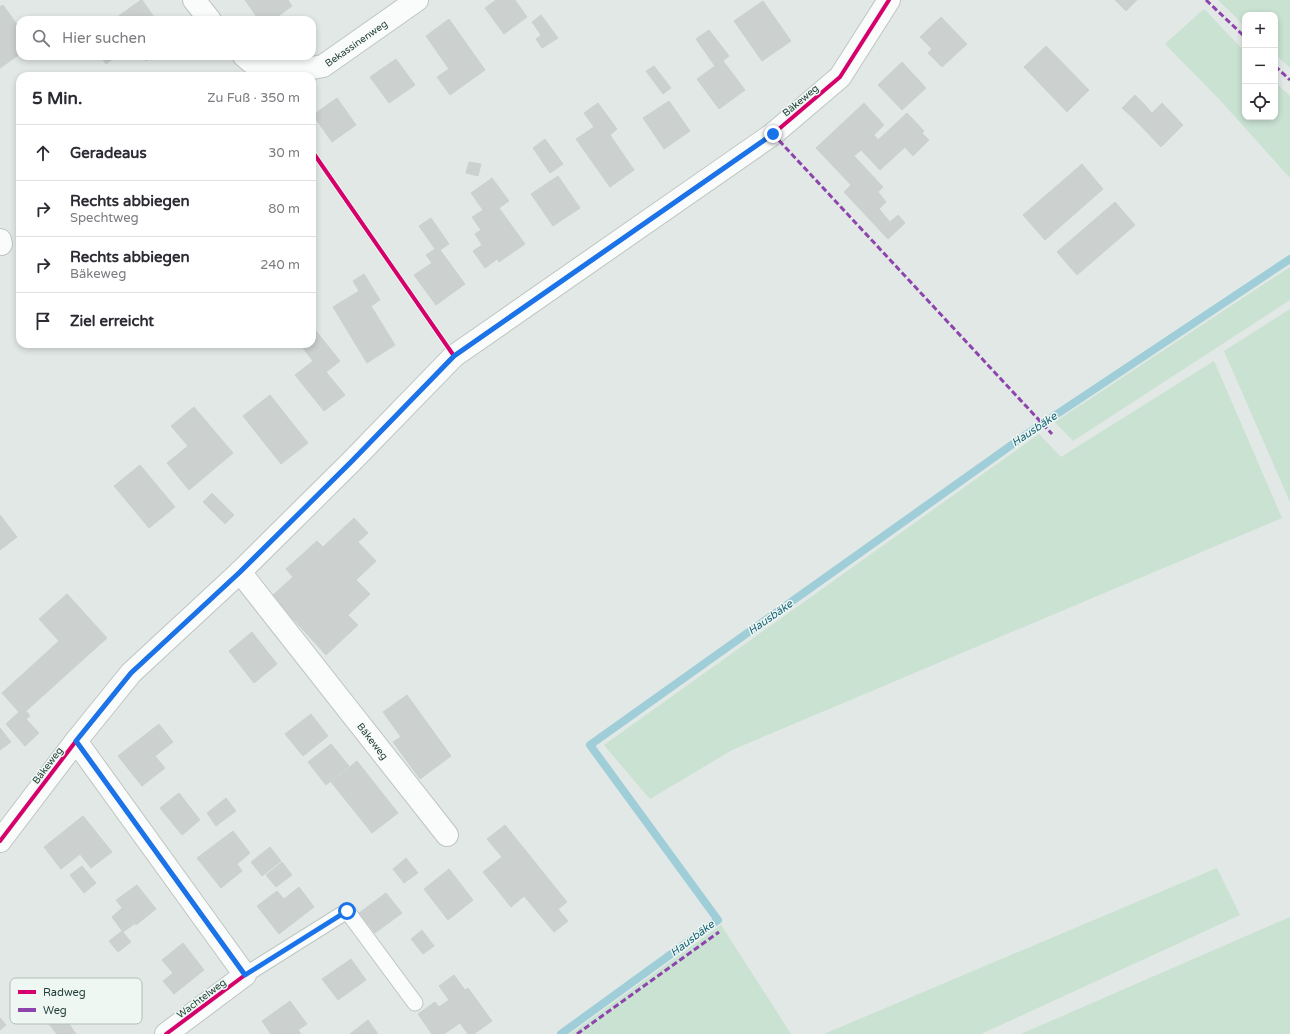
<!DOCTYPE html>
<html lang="de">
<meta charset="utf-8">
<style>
:root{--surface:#fff;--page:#f7f7f7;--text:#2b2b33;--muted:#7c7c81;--line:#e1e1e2}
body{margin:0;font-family:"Varela Round",sans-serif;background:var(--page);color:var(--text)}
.controls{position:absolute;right:12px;top:12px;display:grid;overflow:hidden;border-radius:8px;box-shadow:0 2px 6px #0003}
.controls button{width:36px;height:36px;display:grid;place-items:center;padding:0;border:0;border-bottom:1px solid var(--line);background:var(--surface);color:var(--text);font:20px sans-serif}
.stop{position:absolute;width:12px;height:12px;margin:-9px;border:3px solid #1a73e8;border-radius:50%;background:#fff}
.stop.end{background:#1a73e8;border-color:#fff;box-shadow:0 1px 4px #0008}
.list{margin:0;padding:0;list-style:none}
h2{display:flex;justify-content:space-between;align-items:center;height:52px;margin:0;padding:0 16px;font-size:17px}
h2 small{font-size:13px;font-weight:400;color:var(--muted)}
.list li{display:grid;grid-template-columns:26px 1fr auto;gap:12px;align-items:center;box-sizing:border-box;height:56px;padding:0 16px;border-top:1px solid var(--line)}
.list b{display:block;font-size:15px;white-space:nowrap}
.list p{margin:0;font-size:13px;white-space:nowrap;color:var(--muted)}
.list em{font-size:13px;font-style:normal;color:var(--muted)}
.icon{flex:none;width:22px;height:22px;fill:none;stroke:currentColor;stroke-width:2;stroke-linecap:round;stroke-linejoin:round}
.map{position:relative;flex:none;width:1290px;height:1034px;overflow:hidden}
.search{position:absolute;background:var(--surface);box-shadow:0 2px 6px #0003;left:16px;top:16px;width:300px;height:44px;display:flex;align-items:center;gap:10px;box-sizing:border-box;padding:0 14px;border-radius:12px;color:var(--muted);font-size:15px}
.panel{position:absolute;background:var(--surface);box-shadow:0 2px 6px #0003;left:16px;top:72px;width:300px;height:276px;border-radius:12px}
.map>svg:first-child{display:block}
</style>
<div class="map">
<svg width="1290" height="1034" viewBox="0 0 1290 1034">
<rect width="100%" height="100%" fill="#e1e8e5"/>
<g fill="#c9e2d2">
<path d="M1218 0H1290V68L1275 54V15H1245V26Z"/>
<path d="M1204 9 1245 52V117H1275V82L1290 96V178L1219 99 1165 44Z"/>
<path d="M1290 267V300L1073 441 1055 422Z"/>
<path d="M1290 309V502L1224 351Z"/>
<path d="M1214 361 1282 518 732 750 650 799 604 745 1039 434 1061 457Z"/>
<path d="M1217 868 1240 915 981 1034H824Z"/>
<path d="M1290 917V1034H1021Z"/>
<path d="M721 925 791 1034H570Z"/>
</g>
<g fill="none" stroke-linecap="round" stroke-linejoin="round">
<path stroke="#9fced8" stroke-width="8" d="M561 1034 718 920 590 745 1027 434 1290 259"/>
</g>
<g fill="#ccd1cf" stroke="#cad1ce">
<path d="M142 0 156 20H113L141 0Z"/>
<path d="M245 0H288L292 6 273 20H259Z"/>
<path d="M496 0H515L527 17 504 34 485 8Z"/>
<path d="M1115 0H1137L1126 11Z"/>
<path d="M763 1 791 41 762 61 734 21Z"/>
<path d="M3 5 20 29V54L0 68V7Z"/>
<path d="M541 15 558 38 542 48 536 39 541 35 532 22Z"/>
<path d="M941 17 967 44 942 67 928 53 932 49 920 37Z"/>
<path d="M449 19 485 70 450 95 437 77 449 69 426 36Z"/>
<path d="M709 30 729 56 723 61 745 90 719 109 697 79 715 66 696 39Z"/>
<path d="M1046 46 1089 90 1067 112 1024 67Z"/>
<path d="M100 56H117L106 64Z"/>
<path d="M142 56H153L146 61Z"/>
<path d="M396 59 415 85 389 103 370 77Z"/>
<path d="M902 62 926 88 902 110 878 85Z"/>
<path d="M654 66 671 88 663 94 646 71Z"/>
<path d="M1135 95 1144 104 1131 116 1122 108Z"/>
<path d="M337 98 356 125 332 142 313 115Z"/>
<path d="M669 101 690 131 664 149 643 118Z"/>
<path d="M598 103 617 129 610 135 634 170 610 187 576 139 594 127 584 113Z"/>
<path d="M864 103 884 125 874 135 878 140 907 113 924 131 922 133 929 140 913 156 905 147 880 170 861 150 854 156 883 187 878 192 886 202 879 209 890 222 898 215 905 223 888 239 844 192 851 185 816 148Z"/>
<path d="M1162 103 1183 125 1161 147 1140 125Z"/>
<path d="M1144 104 1152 113 1140 125 1131 116Z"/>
<path d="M545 139 563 164 550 173 533 148Z"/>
<path d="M469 162 481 164 478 176 466 173Z"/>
<path d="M1082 164 1103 189 1045 240 1023 215Z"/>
<path d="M558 176 580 208 553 226 531 194Z"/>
<path d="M492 178 509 201 499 208 525 244 499 262 497 259 485 268 473 251 482 245 475 234 481 230 472 217 483 210 471 193Z"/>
<path d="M1115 202 1135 225 1077 275 1057 252Z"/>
<path d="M431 218 449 244 440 250 465 284 436 305 414 275 432 263 426 255 435 249 419 226Z"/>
<path d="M364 274 380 300 371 306 395 345 367 363 333 307 359 291 353 281Z"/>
<path d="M312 326 340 361 326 372 345 395 324 411 295 375 313 361 300 344H312Z"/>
<path d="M270 395 308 443 281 464 243 416Z"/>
<path d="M194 407 233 453 189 490 167 463 188 446 171 426Z"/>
<path d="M140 465 175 507 149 528 114 486Z"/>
<path d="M212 493 234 515 225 524 203 502Z"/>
<path d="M0 515 17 537 0 550Z"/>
<path d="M354 518 368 533 358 542 376 561 356 580 370 594 348 615 358 625 326 655 272 596 293 577 286 569 317 541 323 547Z"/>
<path d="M67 594 107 638 26 711 30 716 26 719 39 733 25 746 6 724 19 712 2 693 59 641 39 619Z"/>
<path d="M252 632 277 664 254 683 229 651Z"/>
<path d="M407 695 451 756 420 779 393 742 401 737 383 712Z"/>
<path d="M311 714 328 736 303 756 285 734Z"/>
<path d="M159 724 173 742 155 756 165 768 142 786 118 756Z"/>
<path d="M0 728 11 742 0 750Z"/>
<path d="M331 744 349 766 326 785 308 762Z"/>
<path d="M357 761 398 813 372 833 331 782Z"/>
<path d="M179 793 200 820 182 835 160 808Z"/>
<path d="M226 798 236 811 216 826 207 813Z"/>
<path d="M83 816 112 852 91 868 80 854 61 869 44 847Z"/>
<path d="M505 825 567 902 558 909 568 921 554 932 524 896 511 907 483 872 502 857 487 839Z"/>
<path d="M233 831 250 853 237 864 242 871 221 888 197 858Z"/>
<path d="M270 847 281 861 262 876 251 862Z"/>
<path d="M406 858 418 873 404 883 393 869Z"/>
<path d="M282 862 292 875 276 887 266 875Z"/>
<path d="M82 866 96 883 84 893 70 875Z"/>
<path d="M449 869 473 900 448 920 424 889Z"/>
<path d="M137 885 156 909 136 925 116 900Z"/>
<path d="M299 887 314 907 279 934 257 906 277 891 284 899Z"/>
<path d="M386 893 402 913 375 933 359 913Z"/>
<path d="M122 908 134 924 123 932 112 917Z"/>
<path d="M422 930 434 946 423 954 411 939Z"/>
<path d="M122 931 131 942 118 952 109 941Z"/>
<path d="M183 943 204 970 174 994 163 981 173 973 162 960Z"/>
<path d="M351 959 366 980 338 1000 322 979Z"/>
<path d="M454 975 465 990 468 988 492 1021 474 1034H468L460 1023 444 1034H432L418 1014 435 1002 439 1007 449 1000 439 986Z"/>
<path d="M59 995 77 1018 56 1033 39 1011Z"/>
<path d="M290 1001 307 1024 298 1030 301 1034H271L262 1021Z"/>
<path d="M0 1018 6 1025 0 1030Z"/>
<path d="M368 1020 378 1034H350Z"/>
<path d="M69 1024 76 1034H56Z"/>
</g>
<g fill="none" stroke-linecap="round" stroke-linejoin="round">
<defs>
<path id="service" d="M245 975 347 911 415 1003"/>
<g id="minor">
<path d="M194 0 210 20"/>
<path id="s1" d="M244 56 251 62 274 70H302L323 66 417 0"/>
<path d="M0 240 1 244"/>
<path id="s2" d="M240 572 447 835"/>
<path d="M76 741 245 975 166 1034"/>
<path d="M0 841 76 741 131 673 240 572 351 462 454 356 773 134 840 77 889 0"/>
</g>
</defs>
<use href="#service" stroke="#bec5c2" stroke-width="17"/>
<use href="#minor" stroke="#bec5c2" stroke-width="24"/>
<use href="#service" stroke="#fafcfb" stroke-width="15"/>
<use href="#minor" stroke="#fafcfb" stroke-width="22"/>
<g stroke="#8e44ad" stroke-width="3" stroke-dasharray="6 3" stroke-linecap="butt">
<path d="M1206 0 1245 37"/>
<path d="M1275 66 1290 80"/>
<path d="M773 134 1052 434"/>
<path d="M577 1034 719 932"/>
</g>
<defs>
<g id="cycleway">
<path d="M312 151 454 356"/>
<path d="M76 741 245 975 166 1034"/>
<path d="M0 841 76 741 131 673 240 572 351 462 454 356 773 134 840 77 889 0"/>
</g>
</defs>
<use href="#cycleway" stroke="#eff7f3" stroke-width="6"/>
<use href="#cycleway" stroke="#d6006c" stroke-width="4"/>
</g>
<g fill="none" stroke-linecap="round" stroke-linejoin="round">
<path stroke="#1a73e8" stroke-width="5" d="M347 911 245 975 76 741 131 673 240 572 351 462 454 356 773 134"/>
</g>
<g text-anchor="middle" stroke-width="3" stroke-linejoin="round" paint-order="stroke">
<g font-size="10" fill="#1f3b35" stroke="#eff7f3">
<text dy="4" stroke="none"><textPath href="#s1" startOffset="123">Bekassinenweg</textPath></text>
<text transform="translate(800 100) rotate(-40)" y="4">Bäkeweg</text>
<text dy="4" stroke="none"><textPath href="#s2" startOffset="215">Bäkeweg</textPath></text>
<text transform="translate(47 765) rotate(-53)" y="4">Bäkeweg</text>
<text transform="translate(201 998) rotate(-37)" y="4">Wachtelweg</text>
</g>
<g font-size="11" font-style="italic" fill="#176479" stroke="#eff7f3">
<text transform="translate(1034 429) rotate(-34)" y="4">Hausbäke</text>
<text transform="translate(770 617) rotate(-35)" y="4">Hausbäke</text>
<text transform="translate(692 938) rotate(-37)" y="4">Hausbäke</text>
</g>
</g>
<rect x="10" y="978" width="132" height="46" rx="6" fill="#eff7f3" stroke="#b1bfba" stroke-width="1"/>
<rect x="18" y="990" width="18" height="4" fill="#d6006c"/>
<rect x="18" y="1008" width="18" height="4" fill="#8e44ad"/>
<g font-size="11" fill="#1f3b35">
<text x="43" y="996">Radweg</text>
<text x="43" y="1014">Weg</text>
</g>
</svg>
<div class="controls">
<button>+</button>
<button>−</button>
<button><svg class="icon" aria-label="locate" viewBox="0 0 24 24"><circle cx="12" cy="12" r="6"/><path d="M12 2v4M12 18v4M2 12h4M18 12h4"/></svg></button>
</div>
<div class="stop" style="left:347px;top:911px"></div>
<div class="stop end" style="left:773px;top:134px"></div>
<div class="search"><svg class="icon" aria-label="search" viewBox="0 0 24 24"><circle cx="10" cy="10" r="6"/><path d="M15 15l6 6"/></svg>Hier suchen</div>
<section class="panel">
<h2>5 Min.<small>Zu Fuß · 350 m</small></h2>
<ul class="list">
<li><svg class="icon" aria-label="ahead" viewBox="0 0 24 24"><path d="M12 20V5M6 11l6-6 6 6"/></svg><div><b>Geradeaus</b></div><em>30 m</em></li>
<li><svg class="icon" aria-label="right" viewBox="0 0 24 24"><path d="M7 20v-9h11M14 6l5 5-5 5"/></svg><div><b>Rechts abbiegen</b><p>Spechtweg</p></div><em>80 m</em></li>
<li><svg class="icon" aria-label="right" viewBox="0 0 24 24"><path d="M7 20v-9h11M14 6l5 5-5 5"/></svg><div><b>Rechts abbiegen</b><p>Bäkeweg</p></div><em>240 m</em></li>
<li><svg class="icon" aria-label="arrive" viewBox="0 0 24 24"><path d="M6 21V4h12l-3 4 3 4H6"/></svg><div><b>Ziel erreicht</b></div></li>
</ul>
</section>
</div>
